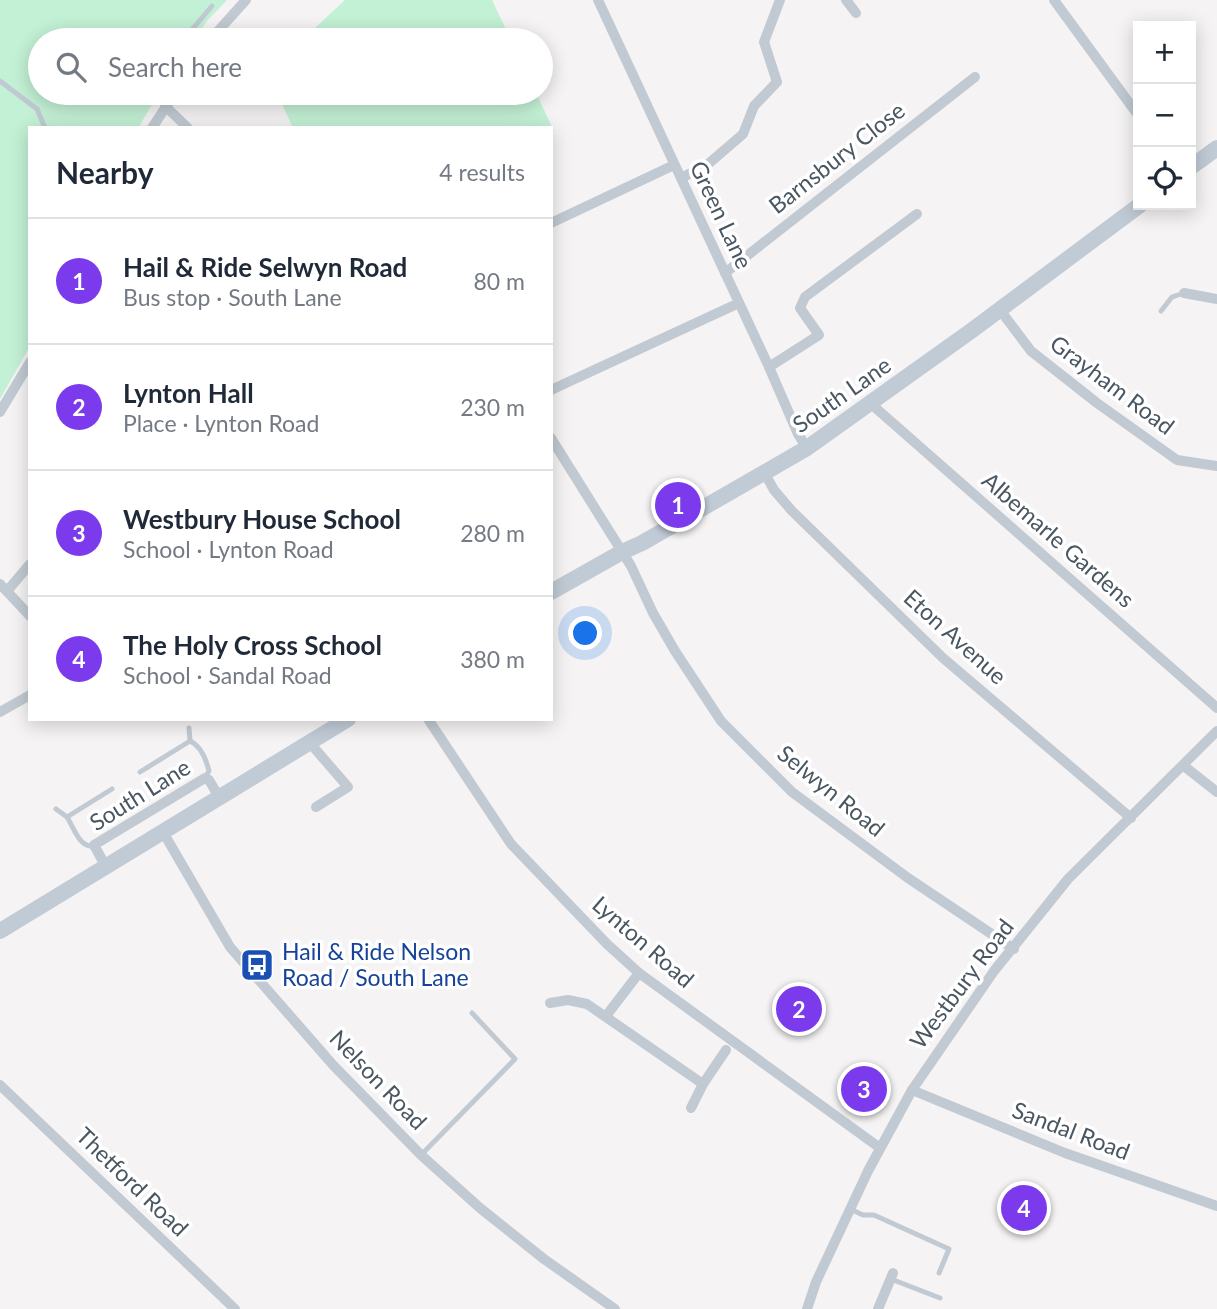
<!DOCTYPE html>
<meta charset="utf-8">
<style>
:root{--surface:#fff;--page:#f2f2f3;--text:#1f2937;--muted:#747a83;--line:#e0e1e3;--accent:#7c3aed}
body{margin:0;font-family:Lato,sans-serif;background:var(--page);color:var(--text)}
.controls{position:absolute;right:21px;top:21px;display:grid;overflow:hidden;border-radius:0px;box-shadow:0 4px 18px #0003}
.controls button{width:63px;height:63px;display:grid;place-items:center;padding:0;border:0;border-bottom:2px solid var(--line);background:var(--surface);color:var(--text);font:35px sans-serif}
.you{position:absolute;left:586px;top:634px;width:24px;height:24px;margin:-18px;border:5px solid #fff;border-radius:50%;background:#1a73e8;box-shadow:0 0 0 10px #1a73e833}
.badge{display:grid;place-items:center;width:46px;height:46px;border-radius:50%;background:var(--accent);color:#fff;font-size:23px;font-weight:700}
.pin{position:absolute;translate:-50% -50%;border:4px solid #fff;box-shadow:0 2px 7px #0006}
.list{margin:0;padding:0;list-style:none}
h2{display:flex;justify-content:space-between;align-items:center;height:91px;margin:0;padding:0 28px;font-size:30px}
h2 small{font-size:23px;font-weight:400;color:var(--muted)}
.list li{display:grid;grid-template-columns:46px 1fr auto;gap:21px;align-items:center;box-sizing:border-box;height:126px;padding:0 28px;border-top:2px solid var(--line)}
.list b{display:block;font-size:26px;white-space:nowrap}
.list p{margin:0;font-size:23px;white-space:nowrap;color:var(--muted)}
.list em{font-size:23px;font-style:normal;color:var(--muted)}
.icon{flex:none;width:38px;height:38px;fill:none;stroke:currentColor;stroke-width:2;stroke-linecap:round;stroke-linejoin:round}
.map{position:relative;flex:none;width:1217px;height:1309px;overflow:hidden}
.search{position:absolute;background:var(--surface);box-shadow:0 4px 18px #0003;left:28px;top:28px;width:525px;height:77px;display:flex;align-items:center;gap:18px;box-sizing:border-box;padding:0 24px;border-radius:38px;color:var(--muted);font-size:26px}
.panel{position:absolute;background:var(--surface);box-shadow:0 4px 18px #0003;left:28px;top:126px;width:525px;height:595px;border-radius:0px}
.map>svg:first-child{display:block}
</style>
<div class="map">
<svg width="1217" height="1309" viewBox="0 0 1217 1309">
<rect width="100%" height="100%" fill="#f5f3f3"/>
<g fill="#c3f1d5">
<path d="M0 0H227L207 21 193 40H40V93H159L138 128H30V346L0 399Z"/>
<path d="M345 0H492L511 40H302Z"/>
<path d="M277 93H536L554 131 551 132V128H293Z"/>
</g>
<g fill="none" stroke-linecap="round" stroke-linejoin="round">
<g stroke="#c1cad2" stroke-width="5">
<path d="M183 40 212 6"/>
<path d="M0 81 37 109 45 128"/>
<path d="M157 93 169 100"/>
<path d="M139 94 143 93"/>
<path d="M1161 311 1172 297 1184 293"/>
<path d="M189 728 190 741"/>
<path d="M140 772 190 741C201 746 206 759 209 771L205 778"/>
<path d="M56 809 67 817"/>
<path d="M93 846C79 847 74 828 67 817L112 789"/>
<path d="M421 1155 515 1059 472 1013"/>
<path d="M850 1209 863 1215H874L949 1249 939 1273"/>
<path d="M891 1279 940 1298"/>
</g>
<g stroke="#c1cad2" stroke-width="10">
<path d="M598 0 769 367 798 434 807 448"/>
<path d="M846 0 856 13"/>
<path d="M1054 0 1138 115"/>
<path d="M210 40 246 0"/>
<path d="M165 106 188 128"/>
<path d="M152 128 175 93"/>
<path d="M681 178 707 165 743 134 754 106 777 82 764 42 780 0"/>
<path d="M551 223 674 165"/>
<path d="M725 273 975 77"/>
<path d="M1184 293 1217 299"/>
<path d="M1000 310 1031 351 1097 403 1177 460 1217 466"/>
<path d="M769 367 819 335 800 308 805 297 917 214"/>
<path d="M551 390 739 303"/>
<path d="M870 403 1217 708"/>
<path d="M0 412 30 362"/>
<path d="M551 438 631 566 653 613 675 651 721 721 792 792 908 878 1014 949"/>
<path d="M765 474 774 490 792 511 943 658 1131 818"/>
<path d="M0 584 30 616"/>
<path d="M8 590 30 564"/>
<path d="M0 712 30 695"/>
<path d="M428 719 511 844 607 944 639 973 880 1148"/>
<path d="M310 743 348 787 316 807"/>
<path d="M1184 766 1217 792"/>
<path d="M163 832 230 947 333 1065 421 1155 480 1208 544 1259 615 1309"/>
<path d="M106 867 94 845 205 778 209 780 219 797"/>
<path d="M550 1003 568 1000 587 1004 703 1084 691 1108"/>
<path d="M606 1016 639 973"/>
<path d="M703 1084 726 1050"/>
<path d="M0 1085 235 1309"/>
<path d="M912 1090 1065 1153 1217 1206"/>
<path d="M807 1309 816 1282 868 1171 912 1090 994 971 1068 879 1217 731"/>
<path d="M878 1309 893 1273"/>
</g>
<g stroke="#c1cbd6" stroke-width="16">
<path d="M1191 167 1217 148"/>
<path d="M551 592 622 552 642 543 807 448 971 331 1140 205"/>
<path d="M0 931 348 719"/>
</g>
</g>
<defs>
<symbol id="bus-square" viewBox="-11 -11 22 22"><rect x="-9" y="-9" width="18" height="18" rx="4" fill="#1a4fb4" stroke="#fff"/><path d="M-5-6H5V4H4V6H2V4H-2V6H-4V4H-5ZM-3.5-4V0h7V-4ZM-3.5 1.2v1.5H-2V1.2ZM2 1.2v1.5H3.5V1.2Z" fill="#fff"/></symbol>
</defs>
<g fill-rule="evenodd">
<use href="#bus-square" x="238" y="946" width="38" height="38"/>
</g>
<g text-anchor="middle" stroke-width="7" stroke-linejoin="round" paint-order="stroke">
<g font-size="23" fill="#4a5661" stroke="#fff">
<text transform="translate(837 158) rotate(-38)" y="8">Barnsbury Close</text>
<text transform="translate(721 215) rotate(65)" y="8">Green Lane</text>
<text transform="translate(1112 385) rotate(37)" y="8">Grayham Road</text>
<text transform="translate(842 395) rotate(-35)" y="8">South Lane</text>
<text transform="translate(1058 540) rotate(41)" y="8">Albemarle Gardens</text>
<text transform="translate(955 637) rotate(42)" y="8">Eton Avenue</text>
<text transform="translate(831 791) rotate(39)" y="8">Selwyn Road</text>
<text transform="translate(140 795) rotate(-32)" y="8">South Lane</text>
<text transform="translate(643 942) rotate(41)" y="8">Lynton Road</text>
<text transform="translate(962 984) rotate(-53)" y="8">Westbury Road</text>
<text transform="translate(378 1080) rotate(46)" y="8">Nelson Road</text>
<text transform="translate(1071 1131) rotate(21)" y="8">Sandal Road</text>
<text transform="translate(132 1182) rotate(44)" y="8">Thetford Road</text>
</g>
<g font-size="23" fill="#164399" stroke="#fff" text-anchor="start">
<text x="282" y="960">Hail &amp; Ride Nelson<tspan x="282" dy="26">Road / South Lane</tspan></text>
</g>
</g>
</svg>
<div class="controls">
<button>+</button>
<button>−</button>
<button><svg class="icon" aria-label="locate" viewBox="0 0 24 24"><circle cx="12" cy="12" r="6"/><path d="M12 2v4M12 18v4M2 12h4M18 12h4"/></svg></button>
</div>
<div class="you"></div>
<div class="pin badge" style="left:678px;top:505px">1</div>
<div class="pin badge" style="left:799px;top:1009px">2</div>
<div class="pin badge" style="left:864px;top:1089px">3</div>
<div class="pin badge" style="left:1024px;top:1208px">4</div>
<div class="search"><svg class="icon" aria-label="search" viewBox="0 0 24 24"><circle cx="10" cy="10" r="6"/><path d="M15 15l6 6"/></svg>Search here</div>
<section class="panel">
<h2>Nearby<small>4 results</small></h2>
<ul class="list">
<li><span class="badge">1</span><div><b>Hail &amp; Ride Selwyn Road</b><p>Bus stop · South Lane</p></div><em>80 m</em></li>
<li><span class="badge">2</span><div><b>Lynton Hall</b><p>Place · Lynton Road</p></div><em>230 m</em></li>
<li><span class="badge">3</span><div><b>Westbury House School</b><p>School · Lynton Road</p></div><em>280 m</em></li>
<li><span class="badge">4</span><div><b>The Holy Cross School</b><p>School · Sandal Road</p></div><em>380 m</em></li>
</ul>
</section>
</div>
